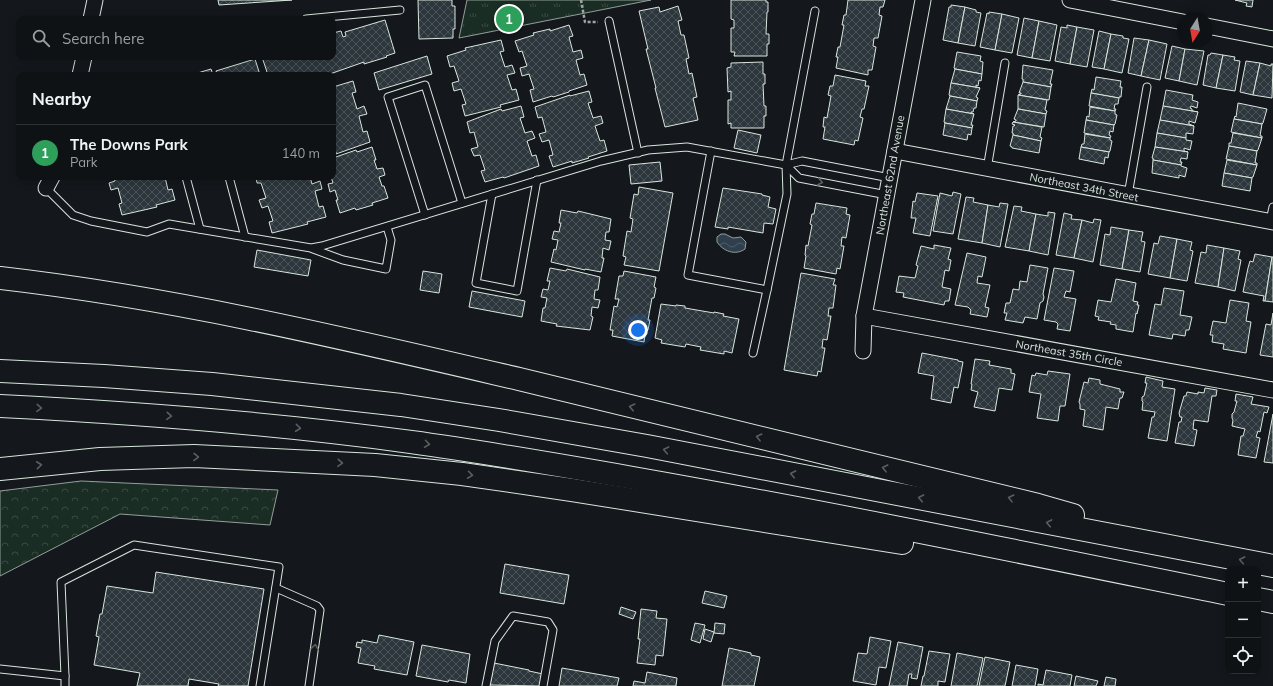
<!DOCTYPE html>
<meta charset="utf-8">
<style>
:root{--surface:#0f1215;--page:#181b1e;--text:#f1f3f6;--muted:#9b9ea0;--line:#2f3234;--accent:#ffb74d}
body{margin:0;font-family:Mulish,sans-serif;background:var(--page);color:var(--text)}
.controls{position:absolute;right:12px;bottom:12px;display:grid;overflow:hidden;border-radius:8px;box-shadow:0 2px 10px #0003}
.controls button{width:36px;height:36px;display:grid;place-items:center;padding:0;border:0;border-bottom:1px solid var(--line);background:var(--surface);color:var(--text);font:20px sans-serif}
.compass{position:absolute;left:1177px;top:12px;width:36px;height:36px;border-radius:50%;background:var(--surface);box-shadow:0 2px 10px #0003;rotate:191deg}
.you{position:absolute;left:638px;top:330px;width:14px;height:14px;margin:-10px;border:3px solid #fff;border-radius:50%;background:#1a73e8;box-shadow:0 0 0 6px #1a73e833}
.badge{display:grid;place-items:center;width:26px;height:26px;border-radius:50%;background:var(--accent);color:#fff;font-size:13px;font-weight:700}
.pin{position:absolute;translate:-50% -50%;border:2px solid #fff;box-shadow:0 1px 4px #0006}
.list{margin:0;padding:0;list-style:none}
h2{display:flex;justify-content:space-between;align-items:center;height:52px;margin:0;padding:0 16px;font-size:17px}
h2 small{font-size:13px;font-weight:400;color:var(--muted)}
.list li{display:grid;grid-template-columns:26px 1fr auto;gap:12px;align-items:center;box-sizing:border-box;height:56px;padding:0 16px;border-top:1px solid var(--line)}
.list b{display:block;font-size:15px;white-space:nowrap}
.list p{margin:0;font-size:13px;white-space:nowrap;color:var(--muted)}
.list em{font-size:13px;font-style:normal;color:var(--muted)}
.icon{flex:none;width:22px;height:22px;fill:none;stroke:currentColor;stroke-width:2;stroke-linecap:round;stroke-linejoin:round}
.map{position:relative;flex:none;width:1273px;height:686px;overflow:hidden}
.search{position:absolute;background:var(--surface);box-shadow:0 2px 10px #0003;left:16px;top:16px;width:320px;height:44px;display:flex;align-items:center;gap:10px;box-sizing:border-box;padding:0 14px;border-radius:8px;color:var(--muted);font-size:15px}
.panel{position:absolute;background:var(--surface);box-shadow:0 2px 10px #0003;left:16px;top:72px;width:320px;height:108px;border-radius:8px}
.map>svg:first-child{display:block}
</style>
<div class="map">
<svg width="1273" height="686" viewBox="0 0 1273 686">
<defs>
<pattern id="forest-crowns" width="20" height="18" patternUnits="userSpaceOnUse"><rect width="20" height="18" fill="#1a2d24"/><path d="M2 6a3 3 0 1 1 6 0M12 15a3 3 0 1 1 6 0" fill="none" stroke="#3b4b43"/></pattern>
<pattern id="park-tufts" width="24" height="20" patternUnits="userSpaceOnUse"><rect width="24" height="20" fill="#1a2d24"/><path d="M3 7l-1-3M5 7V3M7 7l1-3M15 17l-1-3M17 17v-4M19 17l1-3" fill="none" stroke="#3b4b43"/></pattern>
<pattern id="water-waves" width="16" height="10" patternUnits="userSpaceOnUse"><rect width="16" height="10" fill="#2f3f4d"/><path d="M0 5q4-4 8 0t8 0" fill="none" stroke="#4c5b66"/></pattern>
<pattern id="building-cross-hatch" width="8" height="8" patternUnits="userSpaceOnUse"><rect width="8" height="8" fill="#2c363c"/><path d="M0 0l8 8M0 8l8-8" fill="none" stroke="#4a5358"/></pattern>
</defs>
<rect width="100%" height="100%" fill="#14181c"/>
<path fill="url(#forest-crowns)" stroke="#939e99" d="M81 481 278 490 270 525 120 514 0 576V491Z"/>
<path fill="url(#park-tufts)" stroke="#939e99" d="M467 0H651L459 38Z"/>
<path fill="url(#water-waves)" stroke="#939e99" d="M721 234H725L733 238 741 237 746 242 745 249C735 256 723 251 717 242V237Z"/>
<g fill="url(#building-cross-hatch)" stroke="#d8e6dc">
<path d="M218 0H292L219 5Z"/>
<path d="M418 0H452V6H455V29H453V38L419 39Z"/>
<path d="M731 0H766V2H768V12H767L766 34H769V44H767V56H734L735 52H731V28H734V20L731 19Z"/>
<path d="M848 0H885L883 7H880L879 15 882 16 878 38H874L873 46 876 47 872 70H868V75L836 68 838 57H836L838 47H840L844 25H842L844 15H846Z"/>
<path d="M1235 0H1253L1252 7 1246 6 1247 3Z"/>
<path d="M951 5 965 7 958 43 943 40 949 7H951Z"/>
<path d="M678 6 682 20 678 21 681 35H684L689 58 686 59 689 74 692 73 697 97 693 98 698 120 665 127 655 88H656L646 49H648L639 11 659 7 660 12Z"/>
<path d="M965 7 976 10V12L981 13 975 46 958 43Z"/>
<path d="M989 12 1002 14 995 50 980 47 987 13 989 14Z"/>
<path d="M1002 14 1019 18 1012 53 995 50Z"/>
<path d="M1024 18 1039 21 1032 58 1017 55Z"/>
<path d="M385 20 395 53 386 56 387 57 364 64V62L327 75 322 74 268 75 262 57H333V33L341 31 343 37 346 36 345 32Z"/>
<path d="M1039 21 1057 25 1050 61 1032 58Z"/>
<path d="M569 25 573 36 569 37 573 52 581 50 583 58 576 60 580 75 584 74 587 85 569 91V92L553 97 552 96 533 102 530 90 534 89 529 74 522 76 520 68 527 66 522 51 519 52 515 41 534 35 533 33 550 29V31Z"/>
<path d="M1067 25 1077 27 1070 64 1055 61 1061 27 1067 28Z"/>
<path d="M1077 27 1094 30 1087 67 1070 64Z"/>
<path d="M1099 31 1111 34 1104 69 1092 67Z"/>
<path d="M1111 34 1123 36V38L1129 39 1122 73 1104 69Z"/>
<path d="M1134 38 1149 40 1141 76 1128 73Z"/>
<path d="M501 40 504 51 500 52 505 67 512 65 515 73 507 75 512 90 516 89 519 100 500 105 501 107 465 116 462 105 466 104 461 89 454 91 452 83 459 81 454 66 450 67 447 56 466 50 465 48Z"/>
<path d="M1149 40 1167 44 1160 80 1141 76Z"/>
<path d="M1172 46 1185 49 1179 81 1165 78Z"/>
<path d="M1185 49 1204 51 1197 85 1179 81Z"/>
<path d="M957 52 981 56 980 61 983 62 982 74 955 69 954 68Z"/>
<path d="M1211 53 1223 55 1216 88 1203 85 1208 55H1210Z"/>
<path d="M1223 55 1235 57 1234 60 1240 61 1235 91 1216 88Z"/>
<path d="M427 56 432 74 379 90 374 73Z"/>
<path d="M255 59 260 75H213L217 74 216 71Z"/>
<path d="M1246 61 1260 63 1253 95 1240 92Z"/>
<path d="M763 62V74H765V84H763L764 106H766V116H764V128H731V123L728 124V100H731V91L728 92 727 68 731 67V63Z"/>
<path d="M1260 63 1271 66V64H1273L1272 98 1253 95Z"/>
<path d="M1023 65 1053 70 1050 84H1052L1051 87 1023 82V79H1022Z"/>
<path d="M211 69 213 75H191Z"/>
<path d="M955 69 982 74 981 81 979 80 978 86 976 85V87L980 88 951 83Z"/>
<path d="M835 75 866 81 865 86H869L864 109H862L860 117 863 118 858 141 855 140 854 145 823 139 825 127H823L824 117 827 118 831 96 828 95 830 86H833Z"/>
<path d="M1096 77 1121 81 1120 87H1122L1121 97H1119V98L1091 93 1092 89 1094 90Z"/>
<path d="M353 81 356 92 352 93 357 109 364 106 367 114 359 116 363 132 367 131 370 142 336 154V152L333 153V85V87Z"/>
<path d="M1023 82 1051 87 1049 100 1018 95 1021 94V93H1019Z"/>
<path d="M951 83 980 88 976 97 978 98 977 101 950 96 949 95Z"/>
<path d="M1166 90 1193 95 1192 100 1198 102 1197 108 1191 106 1190 108 1192 109V111L1198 112 1163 106Z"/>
<path d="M589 91 592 102 588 103 593 118 601 116 603 123 595 126 600 141 604 140 607 151 588 157 589 158 572 163V161L553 167 549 156 553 155 549 140 542 142 539 134 546 132 542 117 538 118 535 107 570 95V96Z"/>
<path d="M1091 93 1119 98 1118 104H1115L1114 109H1116L1115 111 1089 106Z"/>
<path d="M1018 95 1047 100 1045 110 1047 111 1046 114 1018 109Z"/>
<path d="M950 96 977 101 976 108H974L973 112H971V113L974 114 946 109Z"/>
<path d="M1238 103 1267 109 1263 123 1262 124 1234 119 1235 116 1236 117Z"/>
<path d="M521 106 524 117 520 118 525 133 532 131 535 138 527 141 532 156 536 155 539 166 504 178 503 177 485 182 481 171 485 170 480 155 474 156 471 149 478 147 474 132 470 133 467 122 501 109 502 111Z"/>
<path d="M1163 106 1198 112 1195 123 1189 121V124L1194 126 1160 120Z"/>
<path d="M1090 107 1115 111V114L1117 115 1115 124 1114 125 1086 120 1087 116 1089 117Z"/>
<path d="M946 109 974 114 971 125H973L972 128 945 123 944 122Z"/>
<path d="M1018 109 1046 114 1044 127 1013 122 1016 121V120L1014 119Z"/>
<path d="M1234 119 1262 124 1260 136H1262V138L1231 132Z"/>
<path d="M1086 120 1114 125 1113 132 1110 131 1109 135 1111 136 1110 138 1084 133Z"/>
<path d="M1160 120 1194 126 1193 134 1186 133V138L1157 133Z"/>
<path d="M1013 122 1042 127 1040 137 1042 138 1041 141 1013 135V133H1012L1013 126H1014L1015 125 1012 124Z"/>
<path d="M945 123 972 128 971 135 968 134 967 140 943 135Z"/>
<path d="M738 130 761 135 757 153 734 148Z"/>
<path d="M1157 133 1186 138V140L1192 141 1190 150 1184 148V151L1188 152 1155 147Z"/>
<path d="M1233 133 1262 138 1258 150 1257 151 1229 146V143H1231Z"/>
<path d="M1085 134 1110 138V140L1112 141 1110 151 1109 152 1081 147 1082 144H1084Z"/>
<path d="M1013 135 1041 141 1039 153 1012 148V147L1010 146Z"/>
<path d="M1229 146 1257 151 1255 163H1257V165L1226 159Z"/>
<path d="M372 147 376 160H374L377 169 383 168 385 175 379 177 382 186H384L388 198 372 203 373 205 356 210 355 208 340 213 336 200H338L335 190 330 192 328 184 333 183 331 177H333V158L356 150 357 152Z"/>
<path d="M1081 147 1109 152 1108 158 1105 157 1104 164 1079 159Z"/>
<path d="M1155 147 1188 152 1187 159 1181 158 1180 162H1182L1181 165 1153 160V158H1152Z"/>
<path d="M1153 160 1181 165V166L1187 168 1185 177 1179 175V178L1152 173Z"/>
<path d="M1227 160 1257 165 1253 177H1252V178L1224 173Z"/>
<path d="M660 162 662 181 631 184 629 165Z"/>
<path d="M1224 173 1252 178 1250 191 1222 186Z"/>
<path d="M114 177H165L168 190 172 189 175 200 156 205 157 207 122 215 119 204 122 203 118 188 111 190 109 183 115 181Z"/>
<path d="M256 177H310L312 184 320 181 322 189 315 191 319 207 323 206 326 217 307 222 308 224 272 233 269 222 273 221 268 206 262 208 259 200 266 198 261 183H257Z"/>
<path d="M639 187 673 193 659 271 624 265 626 257 623 256 627 231 631 232 633 219 630 218 634 194 638 195Z"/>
<path d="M723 188 762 194V195L770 197 768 207 776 209 773 224 764 223 763 233 728 227V229L715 227Z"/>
<path d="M953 192 961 194 953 234 933 231 940 193 952 196Z"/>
<path d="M917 193 938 196 930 236 913 233 916 218H911L913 201 915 202Z"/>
<path d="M966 197 974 198 973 202 988 205 982 243 958 239Z"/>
<path d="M816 203 847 208 846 214 850 215 846 238 842 237 841 246H844L840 269 837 268 836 274 804 268 806 256 805 255 806 245 808 246 812 225 810 224 812 214H814Z"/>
<path d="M1000 203 1008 204 1000 247 982 243 988 205 999 207Z"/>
<path d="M1014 206 1022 207 1021 211 1036 214 1029 251 1005 247Z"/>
<path d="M561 210 577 213 578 211 611 219 609 232H606L605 240 611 241 609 250 603 248 602 258H604L601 272 585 269V270L551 262 554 249 556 250 558 240 552 239 554 231 559 232 561 223H559Z"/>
<path d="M1048 212 1055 213 1048 255 1029 251 1036 214 1048 216Z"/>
<path d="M1064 213 1072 215 1071 219 1082 220 1074 258 1056 255Z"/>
<path d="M1094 219 1101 220 1093 262 1074 258 1082 220 1093 223Z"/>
<path d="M1111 227 1129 230 1122 269 1100 265 1105 234 1110 235Z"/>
<path d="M1129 230 1143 232 1141 241 1145 242 1140 272 1122 269Z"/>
<path d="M1160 236 1177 239 1170 278 1148 274 1154 243 1158 244Z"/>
<path d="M1177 239 1192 242 1190 250 1193 251 1187 281 1170 278Z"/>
<path d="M934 245 951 248 948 259 951 260 949 271 945 270 942 287 951 289 949 301H945L944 305 903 297 904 293 896 292 899 276 915 278 918 266 916 265 921 246 934 249Z"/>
<path d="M1207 245 1224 248 1218 287 1195 283 1201 252 1206 253Z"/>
<path d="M1224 248 1240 251 1238 259 1241 260 1235 291 1218 287Z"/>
<path d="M257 250 311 260 308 276 254 267Z"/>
<path d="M967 253 986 257 982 277 978 276 977 283 990 285 985 307 989 308 987 317 970 314 971 310 968 307 955 305Z"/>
<path d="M1255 254 1272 257 1265 301H1263L1264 296 1243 292 1248 268 1250 261 1253 262Z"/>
<path d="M1272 257H1273V302L1265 301Z"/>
<path d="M1030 265 1048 268 1043 294 1044 297 1043 301 1040 303 1037 319 1025 317 1023 323 1005 320 1007 313H1004L1006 303H1010L1013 289 1019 290 1020 281 1027 282Z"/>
<path d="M550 268 566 271 567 269 600 277 598 290H595L594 299 600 300 598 308 592 307 591 316 593 317 590 330 556 326 557 324 541 321 543 308H545L547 298 541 297 543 289 548 290 550 281H547Z"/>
<path d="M1054 268 1074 271 1070 292 1066 291 1064 297 1076 299 1070 331 1057 329 1058 324 1056 322 1044 320Z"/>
<path d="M423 271 442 274 439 293 420 290Z"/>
<path d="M624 271 656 277 654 287 656 288 654 298H652L648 320H650L648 330 646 329 644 342 612 336 613 330H610L614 306 617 307 619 299H615L619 276H623Z"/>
<path d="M801 273 835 279 833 285H836L833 308H829L828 316H831L827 340 823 339 822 348H825L821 372 818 371 817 376 784 370Z"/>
<path d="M1116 279 1136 283 1133 301 1138 302 1137 305H1139L1137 314 1136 313 1133 332 1116 329V325L1110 324 1111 322 1098 320 1099 317 1095 316 1098 300 1111 302Z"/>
<path d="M1164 288 1184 291 1180 315 1192 317 1189 330H1186L1185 336 1173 334 1172 339 1149 335 1155 304 1161 305Z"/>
<path d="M472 291 525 301 522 317 469 307Z"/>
<path d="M1230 300 1249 303 1246 321 1251 322 1246 353 1223 349 1224 344 1212 342 1213 335H1210L1213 321 1226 323Z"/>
<path d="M661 304 676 306V305L685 306V308L714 313V312L724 314 723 316 739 319 732 353 724 351V354L700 350 701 347 686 344 685 347 661 343 662 340 655 338Z"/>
<path d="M1273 313V357L1260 355 1266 324 1271 325Z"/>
<path d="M922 353 958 360V361L963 362 958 388 954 387 951 403 931 399 934 376 918 373Z"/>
<path d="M975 359 990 361 989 365 1011 369V373L1015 374 1012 390 999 388 995 411 974 407 978 392 971 390 972 384H971Z"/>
<path d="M1048 371 1070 374 1065 406H1060L1058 421 1037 418 1041 394 1029 392 1032 375 1035 376 1036 373 1047 375Z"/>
<path d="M1146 377 1163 381 1162 387 1175 389 1167 441 1148 438 1152 417H1154L1155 412 1142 410 1143 402 1142 401V397L1144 396 1147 383H1145Z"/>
<path d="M1089 378 1100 380V384L1120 389V392H1124L1122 398H1120L1118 409 1106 407 1103 430 1083 426 1085 410 1080 409V404L1079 402 1084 382 1088 383Z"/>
<path d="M1205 388 1217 390 1216 396H1212L1208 422 1194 420 1193 429 1197 430 1194 446 1175 443 1179 422H1181L1182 417H1180L1179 413 1184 396H1186L1187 392 1198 394V392L1204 393Z"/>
<path d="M1236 394 1253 397 1251 404 1269 407 1267 413 1264 412 1260 432 1258 431 1256 437 1260 438 1256 458 1238 455 1241 436H1243L1245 429 1232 426 1233 420 1232 418V414L1234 412 1237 401H1235Z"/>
<path d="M1273 414V463L1264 462Z"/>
<path d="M505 564 569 575 564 604 500 593Z"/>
<path d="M156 572 264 589 248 686H218L219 684 189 679 188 686H137L140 673 94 665 99 637 96 636 100 614H102L107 586 153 593Z"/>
<path d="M705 591 727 596 724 608 702 603Z"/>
<path d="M621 607 636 612 633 619 619 614Z"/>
<path d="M641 609 657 611 656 618 667 619 663 656 656 655 655 665 637 663 640 639H638Z"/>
<path d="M695 623 705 625 700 643 691 640Z"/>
<path d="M715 623 725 624 724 634 714 633Z"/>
<path d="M705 629 714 632 711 642 703 639Z"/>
<path d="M379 635 414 642 407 675 374 669 375 666 358 663 361 648 356 647 357 642 362 643V640L377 643Z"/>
<path d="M870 637 891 641 886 668 879 667 876 685 853 681 858 653 867 654Z"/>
<path d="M898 642 923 647 917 679 911 678 912 674H909L907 686H889Z"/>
<path d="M422 645 470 654 466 683 449 680 448 682 416 676Z"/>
<path d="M729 648 751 653V655L760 657 754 686H722Z"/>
<path d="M929 651 950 654 945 682 938 681V686H921L923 676H924Z"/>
<path d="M957 653 983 658 977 686H951Z"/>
<path d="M985 657 1010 662 1005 686H979Z"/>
<path d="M494 663 529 670V671L543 674 540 686 490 685Z"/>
<path d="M1016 665 1038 669 1035 686H1012Z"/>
<path d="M562 668 619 678 617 686H559Z"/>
<path d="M1046 670 1072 675 1070 686H1038V684L1043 685Z"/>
<path d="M647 672 677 678 676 686H633L634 681 645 683Z"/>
<path d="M1076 676 1098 681 1096 686H1074Z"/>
<path d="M1106 677 1116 679 1115 686H1104Z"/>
</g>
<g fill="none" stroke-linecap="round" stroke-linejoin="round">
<defs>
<g id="lane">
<path d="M306 19 400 10"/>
<path d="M609 21 638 153"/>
<path d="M711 151 688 275 767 290 787 194 786 165 815 11"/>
<path d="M786 165 799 178 887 195"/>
<path d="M987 169 1005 63"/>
<path d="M186 177 200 229"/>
<path d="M229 177 245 237"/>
<path d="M46 188 73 215 91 221 147 232 169 224 311 248 322 246 601 161 648 150 687 147 786 165 802 161 890 178"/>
<path d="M492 194 476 283 517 291 537 180"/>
<path d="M1128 195 1147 87"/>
<path d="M425 215 388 97 425 85 462 203"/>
<path d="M1270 221 1273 207"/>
<path d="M313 249 343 260 386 269 391 240 387 227"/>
<path d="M753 353 767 290"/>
<path d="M276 588 317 606 320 610 309 686"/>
<path d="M0 669 65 676 61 582 134 545 279 567 260 686"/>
<path d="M65 686V676"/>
<path d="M486 686 495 641 513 616 548 622 553 630 543 686"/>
</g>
<g id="street">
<path d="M1070 0 1183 22"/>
<path d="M91 19 95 0"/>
<path d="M1207 26 1273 39"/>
<path d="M80 75 84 57"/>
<path d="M895 151 1273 222"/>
<path d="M46 188 52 177"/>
<path d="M864 316 1273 390"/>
<path d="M863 351 864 316 923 0"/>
</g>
<g id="highway">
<path d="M0 278C175 298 347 339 519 379 692 421 865 463 1038 505L1073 515"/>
<path d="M0 371 104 376 212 384 401 405 499 420 647 446 1273 566"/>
<path d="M0 406C138 413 274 423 411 442 485 452 559 465 633 478 832 513 1030 554 1228 594"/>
<path d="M0 469 100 459 194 456 375 465 462 474 572 490 902 543"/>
<path d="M1258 599 1273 602"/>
</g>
</defs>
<use href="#lane" stroke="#d8e6dc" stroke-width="9"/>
<use href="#street" stroke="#d8e6dc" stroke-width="17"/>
<use href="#highway" stroke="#d8e6dc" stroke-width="24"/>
<path stroke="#9da8a2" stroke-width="2.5" stroke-dasharray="3 2" stroke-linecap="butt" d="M581 0 585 22H598"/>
<use href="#lane" stroke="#14181c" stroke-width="7"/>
<use href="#street" stroke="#14181c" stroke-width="15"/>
<use href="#highway" stroke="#14181c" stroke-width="22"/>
</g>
<defs><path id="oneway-chevron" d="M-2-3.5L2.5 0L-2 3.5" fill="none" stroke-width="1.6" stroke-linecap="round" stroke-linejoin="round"/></defs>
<g stroke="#59605f">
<use href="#oneway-chevron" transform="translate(820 182) rotate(11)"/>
<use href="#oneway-chevron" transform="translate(632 407) rotate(-167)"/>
<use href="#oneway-chevron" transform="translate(39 408) rotate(3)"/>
<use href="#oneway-chevron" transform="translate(169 416) rotate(4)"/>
<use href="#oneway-chevron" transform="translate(298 428) rotate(6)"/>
<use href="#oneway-chevron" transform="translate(759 437) rotate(-166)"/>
<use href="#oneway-chevron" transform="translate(427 444) rotate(8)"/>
<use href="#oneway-chevron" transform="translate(666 450) rotate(-169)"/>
<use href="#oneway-chevron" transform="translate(196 457) rotate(1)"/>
<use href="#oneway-chevron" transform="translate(340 463) rotate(4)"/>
<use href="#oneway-chevron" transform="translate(39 465) rotate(-6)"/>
<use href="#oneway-chevron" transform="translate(885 468) rotate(-166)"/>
<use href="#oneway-chevron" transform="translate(793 474) rotate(-169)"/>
<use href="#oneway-chevron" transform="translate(470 475) rotate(8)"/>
<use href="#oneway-chevron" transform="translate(921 498) rotate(-169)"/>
<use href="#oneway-chevron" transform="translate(1011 498) rotate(-166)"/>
<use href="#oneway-chevron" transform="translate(1049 523) rotate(-169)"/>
<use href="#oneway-chevron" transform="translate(1242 560) rotate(-169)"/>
<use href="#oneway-chevron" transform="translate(315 647) rotate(-81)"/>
</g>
<g text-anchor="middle" stroke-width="3" stroke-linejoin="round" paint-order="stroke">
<g font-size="11" fill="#d8e6dc" stroke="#14181c">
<text transform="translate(890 175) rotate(-80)" y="4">Northeast 62nd Avenue</text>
<text transform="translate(1084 187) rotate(11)" y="4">Northeast 34th Street</text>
<text transform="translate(1069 353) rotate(10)" y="4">Northeast 35th Circle</text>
</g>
</g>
</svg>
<div class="controls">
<button>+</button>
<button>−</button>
<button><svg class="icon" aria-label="locate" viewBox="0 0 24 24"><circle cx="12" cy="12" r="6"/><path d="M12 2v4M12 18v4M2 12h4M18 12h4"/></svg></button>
</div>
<svg class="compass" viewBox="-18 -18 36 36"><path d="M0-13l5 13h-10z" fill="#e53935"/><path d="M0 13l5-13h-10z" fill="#9b9ea0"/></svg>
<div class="you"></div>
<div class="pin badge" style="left:509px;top:19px;background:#2e9e5b">1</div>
<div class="search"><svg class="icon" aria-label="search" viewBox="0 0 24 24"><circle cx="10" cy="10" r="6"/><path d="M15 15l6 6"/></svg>Search here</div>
<section class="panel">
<h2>Nearby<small></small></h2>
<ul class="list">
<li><span class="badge" style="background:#2e9e5b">1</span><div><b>The Downs Park</b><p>Park</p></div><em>140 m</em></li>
</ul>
</section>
</div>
